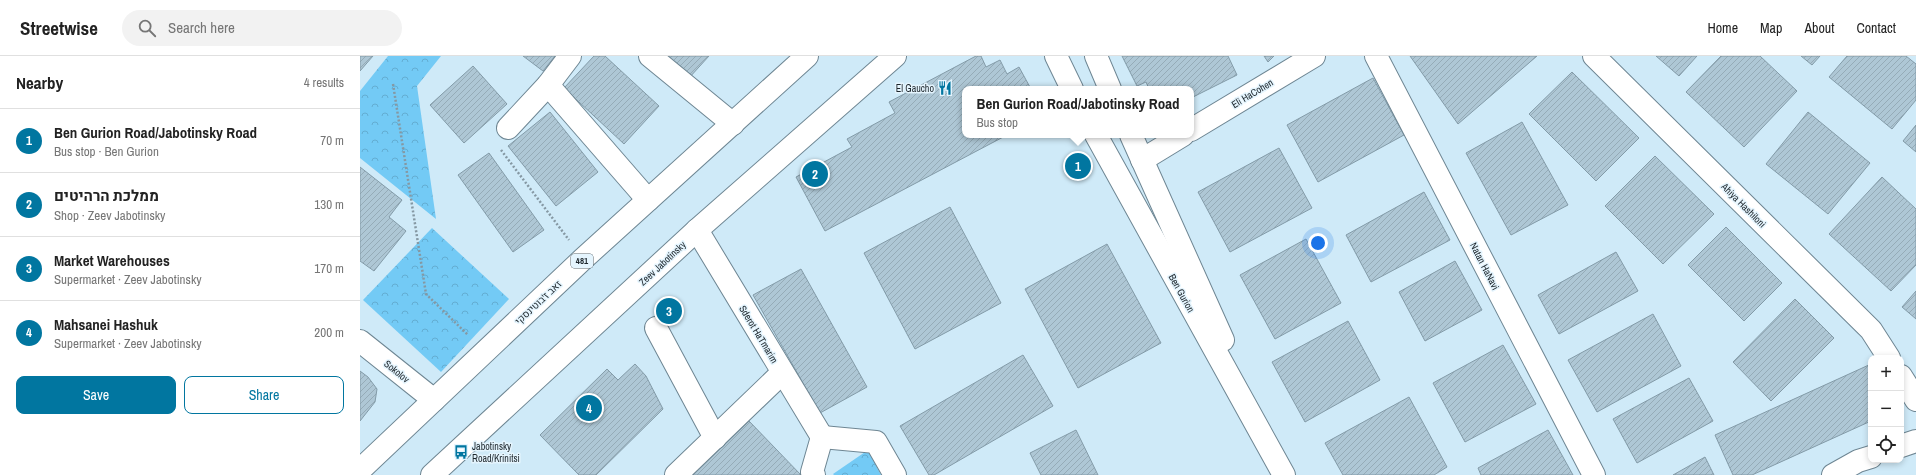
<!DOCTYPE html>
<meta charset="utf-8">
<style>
:root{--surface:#fff;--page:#f2f2f2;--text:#222;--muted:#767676;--line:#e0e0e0;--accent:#0176a0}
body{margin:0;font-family:"Archivo Narrow",Heebo,sans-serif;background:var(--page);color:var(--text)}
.controls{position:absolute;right:12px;bottom:12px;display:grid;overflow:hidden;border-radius:8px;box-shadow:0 2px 6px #0003}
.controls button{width:36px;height:36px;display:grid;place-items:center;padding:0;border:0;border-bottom:1px solid var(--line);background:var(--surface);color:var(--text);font:20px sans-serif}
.you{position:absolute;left:958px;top:187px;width:14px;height:14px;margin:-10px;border:3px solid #fff;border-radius:50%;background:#1a73e8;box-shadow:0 0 0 6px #1a73e833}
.badge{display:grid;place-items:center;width:26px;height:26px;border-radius:50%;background:var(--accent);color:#fff;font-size:13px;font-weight:700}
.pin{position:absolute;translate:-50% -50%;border:2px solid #fff;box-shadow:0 1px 4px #0006}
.popup{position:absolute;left:602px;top:30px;width:232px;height:52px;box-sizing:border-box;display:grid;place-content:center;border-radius:8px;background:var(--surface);filter:drop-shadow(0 1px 3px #0005);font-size:13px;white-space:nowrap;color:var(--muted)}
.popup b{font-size:15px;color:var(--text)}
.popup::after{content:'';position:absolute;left:50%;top:100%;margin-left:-8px;border:8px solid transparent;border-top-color:var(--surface)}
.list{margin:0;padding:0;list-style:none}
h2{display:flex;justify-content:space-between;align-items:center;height:52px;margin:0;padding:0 16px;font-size:17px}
h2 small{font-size:13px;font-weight:400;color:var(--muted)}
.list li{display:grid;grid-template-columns:26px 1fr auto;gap:12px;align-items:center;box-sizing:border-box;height:64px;padding:0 16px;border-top:1px solid var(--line)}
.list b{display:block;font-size:15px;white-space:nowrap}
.list p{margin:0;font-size:13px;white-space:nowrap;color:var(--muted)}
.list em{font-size:13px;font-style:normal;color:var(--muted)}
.actions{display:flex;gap:8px;padding:12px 16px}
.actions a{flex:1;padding:9px 0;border:1px solid var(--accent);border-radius:8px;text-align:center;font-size:14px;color:var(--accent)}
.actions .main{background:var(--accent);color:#fff}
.icon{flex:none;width:22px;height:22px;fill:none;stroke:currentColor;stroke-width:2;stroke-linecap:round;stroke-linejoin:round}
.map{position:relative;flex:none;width:1556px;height:419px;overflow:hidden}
header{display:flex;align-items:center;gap:24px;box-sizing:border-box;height:56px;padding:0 20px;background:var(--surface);border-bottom:1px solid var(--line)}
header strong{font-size:19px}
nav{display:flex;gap:22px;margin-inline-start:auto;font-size:14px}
.search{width:280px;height:36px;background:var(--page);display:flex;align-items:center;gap:10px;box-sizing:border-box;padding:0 14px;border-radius:22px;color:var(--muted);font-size:15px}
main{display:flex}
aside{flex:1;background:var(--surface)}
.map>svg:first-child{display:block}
</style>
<header>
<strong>Streetwise</strong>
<div class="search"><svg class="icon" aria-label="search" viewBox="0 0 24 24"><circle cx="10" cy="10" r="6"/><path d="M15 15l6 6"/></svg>Search here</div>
<nav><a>Home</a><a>Map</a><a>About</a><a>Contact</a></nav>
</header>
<main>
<aside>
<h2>Nearby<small>4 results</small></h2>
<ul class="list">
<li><span class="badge">1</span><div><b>Ben Gurion Road/Jabotinsky Road</b><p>Bus stop · Ben Gurion</p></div><em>70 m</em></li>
<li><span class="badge">2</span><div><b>ממלכת הרהיטים</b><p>Shop · Zeev Jabotinsky</p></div><em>130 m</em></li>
<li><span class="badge">3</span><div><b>Market Warehouses</b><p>Supermarket · Zeev Jabotinsky</p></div><em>170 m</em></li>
<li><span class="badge">4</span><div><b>Mahsanei Hashuk</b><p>Supermarket · Zeev Jabotinsky</p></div><em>200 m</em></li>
</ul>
<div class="actions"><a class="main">Save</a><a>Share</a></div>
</aside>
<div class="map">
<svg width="1556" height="419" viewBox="0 0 1556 419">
<defs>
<pattern id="park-crowns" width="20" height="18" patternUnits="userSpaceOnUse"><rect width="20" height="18" fill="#73caf5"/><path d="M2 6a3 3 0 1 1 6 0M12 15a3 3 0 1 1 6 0" fill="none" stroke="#63add2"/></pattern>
<pattern id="building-hatch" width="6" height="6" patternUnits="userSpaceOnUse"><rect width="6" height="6" fill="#aec7d5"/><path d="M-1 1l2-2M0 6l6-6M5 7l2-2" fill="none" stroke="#95abb7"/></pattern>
</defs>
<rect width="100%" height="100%" fill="#cfeaf8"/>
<g fill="url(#park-crowns)">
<path d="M28 0H81L57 30 76 163 0 102V35Z"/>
<path d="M72 172 149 243 81 316 3 244Z"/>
<path d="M508 394 521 419H474L473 418Z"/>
</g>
<g fill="url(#building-hatch)" stroke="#839ba8">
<path d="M0 0H13L0 15Z"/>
<path d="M163 0H195L183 15Z"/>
<path d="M234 0H245L299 50 264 88 204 32Z"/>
<path d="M305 0H349L329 22Z"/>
<path d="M616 0H621L626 11 640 4 647 18 659 11 671 33H605V79H647L465 175 436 121 492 91 487 83 535 57 529 46Z"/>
<path d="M762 0H868L877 19 831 42V33H789L786 26 777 30Z"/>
<path d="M904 0H914L908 6Z"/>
<path d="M1050 0H1177L1098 68Z"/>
<path d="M1296 0H1337L1319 20Z"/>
<path d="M1361 0H1400L1437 35 1384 91 1326 36Z"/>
<path d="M1441 0H1460L1452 9Z"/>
<path d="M1487 0H1546L1556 8V44L1532 73 1469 21Z"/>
<path d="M113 10 147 48 104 87 70 49Z"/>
<path d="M1212 16 1279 82 1236 125 1169 58Z"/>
<path d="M1013 22 1044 79 958 126 927 69Z"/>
<path d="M190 56 238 116 196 150 148 90Z"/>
<path d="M1448 56 1510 107 1468 158 1406 108Z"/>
<path d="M1162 66 1208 149 1151 179 1106 97Z"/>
<path d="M1556 69V96L1543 85Z"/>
<path d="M919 92 952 152 870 196 838 136Z"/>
<path d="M129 97 184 174 153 196 98 119Z"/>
<path d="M1295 100 1354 158 1303 208 1245 150Z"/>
<path d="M0 111 42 144 29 161 46 175 14 215 0 205Z"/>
<path d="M1522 121 1556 153V209L1531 235 1469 178Z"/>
<path d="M1064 136 1090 184 1011 226 986 179Z"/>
<path d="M590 151 641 247 555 293 504 197Z"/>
<path d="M1366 171 1422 227 1384 265 1328 209Z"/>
<path d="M946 183 981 247 915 283 880 219Z"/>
<path d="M747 188 801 287 718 332 665 233Z"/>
<path d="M1256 196 1278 235 1199 278 1178 239Z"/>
<path d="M1095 205 1122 254 1065 285 1039 236Z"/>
<path d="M441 213 507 331 460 357 393 239Z"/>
<path d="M1556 235V263L1542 251Z"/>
<path d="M1435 243 1474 282 1411 345 1373 306Z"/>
<path d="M1293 258 1321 310 1237 356 1208 304Z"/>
<path d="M988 265 1020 324 945 366 912 306Z"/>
<path d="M1143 289 1176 348 1105 386 1073 327Z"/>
<path d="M663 299 693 350 574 419H569L540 370Z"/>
<path d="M275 308 286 320 303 353 236 419H219L180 379 247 313 258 324Z"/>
<path d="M1511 308V365L1392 419H1373L1355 379Z"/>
<path d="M0 315 8 321 17 333 15 346 0 365Z"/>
<path d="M1329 322 1353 365 1277 407 1253 363Z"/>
<path d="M1049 341 1087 411 1074 419H983L965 387Z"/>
<path d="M389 365 441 419H333Z"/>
<path d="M716 374 738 419H681L670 397Z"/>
<path d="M1188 374 1213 419H1121L1118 412Z"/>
<path d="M1345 401 1354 419H1313Z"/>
</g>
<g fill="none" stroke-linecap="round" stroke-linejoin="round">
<defs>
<g id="minor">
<path d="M290 0 373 68"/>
<path d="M1016 0 1234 419"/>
<path d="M1234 0 1511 274 1529 302"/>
<path d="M188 29 288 144"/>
<path d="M148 72 188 29 210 0"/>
<path d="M831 74 954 0"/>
<path d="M782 104 823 79"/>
<path d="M337 174 462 381 452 416 454 419"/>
<path d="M296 272 355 382"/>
<path d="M0 285 74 344"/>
<path d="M1541 320 1556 344"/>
<path d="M462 381 516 386 535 419"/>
<path d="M1541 390 1556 385"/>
<path d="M316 419 422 317"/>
<path d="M1473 419 1498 405 1511 401"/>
</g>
<g id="major">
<path d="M696 0 712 33"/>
<path d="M736 0 750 33"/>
<path d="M736 79 924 419"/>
<path d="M771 79 863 284"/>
<path d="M0 414 223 203 447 0"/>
<path d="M72 419 337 174 535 0"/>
</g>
</defs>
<use href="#minor" stroke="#6e8693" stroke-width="24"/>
<use href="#major" stroke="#6e8693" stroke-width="24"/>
<g stroke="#8598a3" stroke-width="2.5" stroke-dasharray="2 2" stroke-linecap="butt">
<path d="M33 28 66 238 108 279"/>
<path d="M141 94 209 184"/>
</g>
<use href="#minor" stroke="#fff" stroke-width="22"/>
<use href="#major" stroke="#fff" stroke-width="22"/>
</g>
<defs>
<symbol id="restaurant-bare" viewBox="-9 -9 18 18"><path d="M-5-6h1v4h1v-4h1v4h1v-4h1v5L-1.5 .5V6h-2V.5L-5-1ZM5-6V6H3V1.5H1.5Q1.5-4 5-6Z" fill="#0176a0" stroke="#e5f5fe" stroke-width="2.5" paint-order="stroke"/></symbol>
<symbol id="bus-bare" viewBox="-9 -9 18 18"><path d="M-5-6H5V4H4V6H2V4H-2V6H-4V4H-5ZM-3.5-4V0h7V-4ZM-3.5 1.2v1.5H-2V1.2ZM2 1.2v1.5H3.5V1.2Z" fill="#0176a0" stroke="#e5f5fe" stroke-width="2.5" paint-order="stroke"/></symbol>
</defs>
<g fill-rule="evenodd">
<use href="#restaurant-bare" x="575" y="22" width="20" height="20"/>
<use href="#bus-bare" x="91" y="386" width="20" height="20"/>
</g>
<g text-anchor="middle" stroke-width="3" stroke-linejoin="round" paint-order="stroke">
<rect fill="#e5f5fe" stroke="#59646b" stroke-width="1" x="211" y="198" width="22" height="14" rx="3"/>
<g font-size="9" font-weight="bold" fill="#1d262c">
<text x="222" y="208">481</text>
</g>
<g font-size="10" fill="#1d262c" stroke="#e5f5fe" text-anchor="end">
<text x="574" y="36">El Gaucho</text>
<text x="112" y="394" text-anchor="start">Jabotinsky<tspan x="112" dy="12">Road/Krinitsi</tspan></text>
</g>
<g font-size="10" fill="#1d262c" stroke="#e5f5fe">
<text transform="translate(892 37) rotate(-31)" y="4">Eli HaCohen</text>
<text transform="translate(1384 149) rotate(45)" y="4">Ahiya Hashiloni</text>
<text transform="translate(302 207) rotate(-43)" y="4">Zeev Jabotinsky</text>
<text transform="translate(1125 210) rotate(63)" y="4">Natan HaNavi</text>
<text transform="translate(822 237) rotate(61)" y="4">Ben Gurion</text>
<text transform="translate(178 246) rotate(-43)" y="4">זאב ז'בוטינסקי</text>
<text transform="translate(399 278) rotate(59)" y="4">Sderot HaTmarim</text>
<text transform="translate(37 315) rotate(39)" y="4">Sokolov</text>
</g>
</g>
</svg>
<div class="controls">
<button>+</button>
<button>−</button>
<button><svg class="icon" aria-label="locate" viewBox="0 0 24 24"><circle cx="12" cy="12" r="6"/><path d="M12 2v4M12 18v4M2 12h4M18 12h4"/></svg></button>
</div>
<div class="you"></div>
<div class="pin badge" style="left:718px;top:110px">1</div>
<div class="popup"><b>Ben Gurion Road/Jabotinsky Road</b>Bus stop</div>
<div class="pin badge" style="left:455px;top:118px">2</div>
<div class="pin badge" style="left:309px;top:255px">3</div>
<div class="pin badge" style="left:229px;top:352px">4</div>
</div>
</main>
